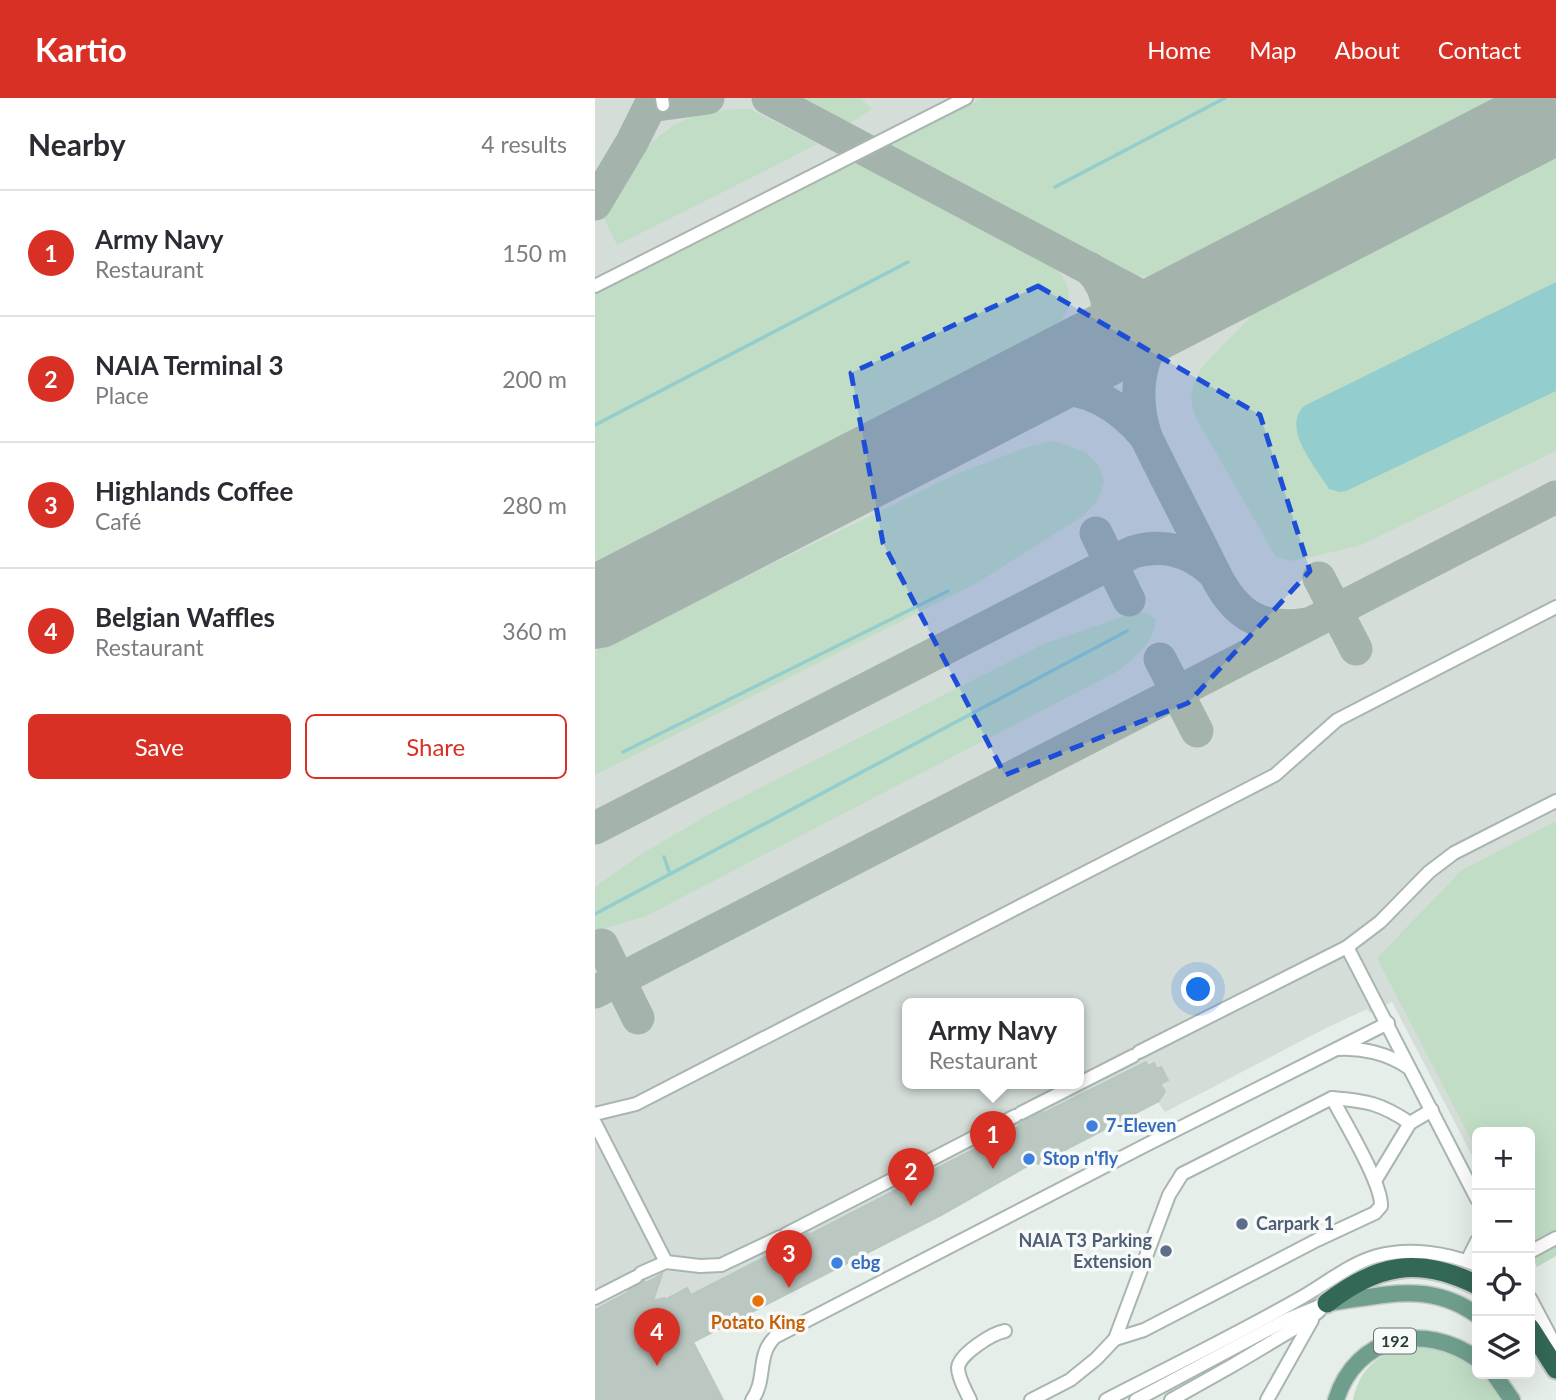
<!DOCTYPE html>
<meta charset="utf-8">
<style>
:root{--surface:#fff;--page:#f2f2f3;--text:#2b2b33;--muted:#7c7c81;--line:#e1e1e2;--accent:#d93025}
body{margin:0;font-family:Lato,sans-serif;background:var(--page);color:var(--text)}
.controls{position:absolute;right:21px;bottom:21px;display:grid;overflow:hidden;border-radius:10px;box-shadow:0 7px 28px #0002}
.controls button{width:63px;height:63px;display:grid;place-items:center;padding:0;border:0;border-bottom:2px solid var(--line);background:var(--surface);color:var(--text);font:35px sans-serif}
.you{position:absolute;left:604px;top:892px;width:24px;height:24px;margin:-18px;border:5px solid #fff;border-radius:50%;background:#1a73e8;box-shadow:0 0 0 10px #1a73e833}
.badge{display:grid;place-items:center;width:46px;height:46px;border-radius:50%;background:var(--accent);color:#fff;font-size:23px;font-weight:700}
.pin{position:absolute;translate:-50% -58px;filter:drop-shadow(0 2px 4px #0008)}
.pin::after{content:'';position:absolute;top:37px;width:24px;height:21px;background:inherit;clip-path:polygon(0 0,100% 0,50% 100%)}
.popup{position:absolute;left:307px;top:900px;width:182px;height:91px;box-sizing:border-box;display:grid;place-content:center;border-radius:10px;background:var(--surface);filter:drop-shadow(0 2px 5px #0005);font-size:23px;white-space:nowrap;color:var(--muted)}
.popup b{font-size:26px;color:var(--text)}
.popup::after{content:'';position:absolute;left:50%;top:100%;margin-left:-14px;border:14px solid transparent;border-top-color:var(--surface)}
.list{margin:0;padding:0;list-style:none}
h2{display:flex;justify-content:space-between;align-items:center;height:91px;margin:0;padding:0 28px;font-size:30px}
h2 small{font-size:23px;font-weight:400;color:var(--muted)}
.list li{display:grid;grid-template-columns:46px 1fr auto;gap:21px;align-items:center;box-sizing:border-box;height:126px;padding:0 28px;border-top:2px solid var(--line)}
.list b{display:block;font-size:26px;white-space:nowrap}
.list p{margin:0;font-size:23px;white-space:nowrap;color:var(--muted)}
.list em{font-size:23px;font-style:normal;color:var(--muted)}
.actions{display:flex;gap:14px;padding:21px 28px}
.actions a{flex:1;padding:16px 0;border:2px solid var(--accent);border-radius:10px;text-align:center;font-size:24px;color:var(--accent)}
.actions .main{background:var(--accent);color:#fff}
.icon{flex:none;width:38px;height:38px;fill:none;stroke:currentColor;stroke-width:2;stroke-linecap:round;stroke-linejoin:round}
.map{position:relative;flex:none;width:961px;height:1302px;overflow:hidden}
header{display:flex;align-items:center;gap:42px;box-sizing:border-box;height:98px;padding:0 35px;background:var(--accent);color:#fff}
header strong{font-size:33px}
nav{display:flex;gap:38px;margin-inline-start:auto;font-size:24px}
main{display:flex}
aside{flex:1;background:var(--surface)}
.map>svg:first-child{display:block}
</style>
<header>
<strong>Kartio</strong>
<nav><a>Home</a><a>Map</a><a>About</a><a>Contact</a></nav>
</header>
<main>
<aside>
<h2>Nearby<small>4 results</small></h2>
<ul class="list">
<li><span class="badge">1</span><div><b>Army Navy</b><p>Restaurant</p></div><em>150 m</em></li>
<li><span class="badge">2</span><div><b>NAIA Terminal 3</b><p>Place</p></div><em>200 m</em></li>
<li><span class="badge">3</span><div><b>Highlands Coffee</b><p>Café</p></div><em>280 m</em></li>
<li><span class="badge">4</span><div><b>Belgian Waffles</b><p>Restaurant</p></div><em>360 m</em></li>
</ul>
<div class="actions"><a class="main">Save</a><a>Share</a></div>
</aside>
<div class="map">
<svg width="961" height="1302" viewBox="0 0 961 1302">
<rect width="100%" height="100%" fill="#e6eee9"/>
<path fill="#d4ddd8" fill-rule="evenodd" d="M0 0H961V1121L935 1034H882V1067L797 904 775 915 772 911 729 931 570 1014 563 1004 443 1066 441 1064 346 1117 98 1244 0 1302ZM312 905H484V985H312Z"/>
<g fill="#c1ddc5">
<path d="M207 0H265L277 11 255 25Z"/>
<path d="M388 0H904L556 179 543 178 528 171 296 46Z"/>
<path d="M155 11 223 46 22 147 4 109C15 98 21 87 30 75 67 27 95 11 155 11Z"/>
<path d="M961 59V353L766 447 698 463 681 459 600 318 596 301 599 284 607 269 662 212Z"/>
<path d="M259 65 461 171C478 188 479 210 462 228L0 463V195Z"/>
<path d="M459 343 491 354 503 367 509 383 503 402 488 418 382 485 0 677V553L361 376 436 348Z"/>
<path d="M551 514 561 522C557 547 541 558 523 573L51 818 0 833V789L45 757 116 715 451 545 533 517Z"/>
<path d="M961 723V1158L942 1169 935 1154V1034H882V1053L782 860 867 772Z"/>
<path d="M826 1247 865 1258 882 1270V1276H888L899 1287 906 1302H758C766 1264 790 1252 826 1247Z"/>
</g>
<path fill="#93cdcd" d="M961 184V293L751 393 745 394 734 391C721 369 686 331 709 308Z"/>
<g fill="none" stroke-linecap="round" stroke-linejoin="round">
<g stroke="#93cdcd" stroke-width="3.5">
<path d="M460 89 630 0"/>
<path d="M0 327 313 164"/>
<path d="M28 654 353 493"/>
<path d="M69 759 75 776"/>
<path d="M0 816 532 533"/>
</g>
<g stroke="#a4b4ac" stroke-width="33">
<path d="M173 0 557 204 574 208 591 205"/>
<path d="M0 106 37 44 55 8 113 0"/>
<path d="M494 170C519 195 519 229 495 254"/>
<path d="M612 195C554 223 531 277 551 339 568 374 586 409 604 444 616 467 626 495 646 512 665 528 689 530 712 526"/>
<path d="M426 292C476 282 519 299 551 339"/>
<path d="M501 435 534 502"/>
<path d="M724 480 761 551"/>
<path d="M565 561 602 633"/>
<path d="M0 730 538 454C569 445 597 453 620 476"/>
<path d="M7 847 43 920"/>
<path d="M0 894 961 399"/>
</g>
<path stroke="#a4b4ac" stroke-width="82" d="M0 510 961 14"/>
</g>
<path fill="#bbc8c2" stroke="#b9c7bf" stroke-width="2" d="M551 964 553 968 559 965 562 971 566 969 573 982 565 986 570 993 564 1003 443 1066 441 1063 346 1117 98 1244 128 1302H0V1212L34 1194 33 1193 49 1183 51 1185 67 1176 58 1203 69 1200 70 1202 92 1190 96 1197 190 1149 189 1147 192 1145 213 1135 214 1137 307 1089 309 1085 330 1075 331 1076 425 1028 424 1026 427 1024 448 1014 449 1015Z"/>
<g fill="none" stroke-linecap="round" stroke-linejoin="round">
<defs>
<g id="minor">
<path d="M67 0 68 7"/>
<path d="M0 188 371 0"/>
<path d="M752 849 882 1101"/>
<path d="M742 951C767 949 794 956 814 970"/>
<path d="M544 954 752 849 785 824 834 774 859 755 961 703"/>
<path d="M426 1015 538 958"/>
<path d="M0 1016 41 1006 680 677 742 622 961 509"/>
<path d="M0 1025 71 1164"/>
<path d="M308 1076 420 1018"/>
<path d="M780 1083 815 1025 837 1012"/>
<path d="M191 1136 302 1079"/>
<path d="M935 1154 961 1140"/>
<path d="M872 1163 882 1143"/>
<path d="M46 1175 71 1164 105 1168 126 1167 185 1139"/>
<path d="M0 1200 41 1179"/>
<path d="M935 1200 961 1249"/>
<path d="M520 1241 574 1097 587 1076 737 1000C772 1003 785 1005 815 1025"/>
<path d="M157 1302C172 1282 161 1257 180 1239L549 1048 793 925"/>
<path d="M375 1302C371 1293 363 1280 363 1270 364 1256 398 1235 410 1233"/>
<path d="M436 1302 475 1282 501 1261 520 1241 549 1232 722 1142 780 1115 786 1108C787 1085 749 1023 737 1000"/>
<path d="M511 1302C575 1269 640 1237 702 1202 728 1188 753 1166 782 1158 814 1149 852 1155 882 1167"/>
<path d="M541 1302 693 1221 732 1205"/>
<path d="M576 1302 640 1266 712 1223 724 1213"/>
<path d="M672 1302 717 1222"/>
</g>
<g id="major">
<path d="M733 1205C788 1198 833 1182 882 1217"/>
<path d="M899 1276 917 1302"/>
<path d="M741 1302C761 1237 830 1224 882 1261"/>
</g>
<g id="highway">
<path d="M732 1205C782 1166 823 1158 882 1187"/>
<path d="M935 1230 961 1271"/>
</g>
</defs>
<use href="#minor" stroke="#a9b6af" stroke-width="16"/>
<use href="#major" stroke="#c2c9c6" stroke-width="19"/>
<use href="#highway" stroke="#c2c9c6" stroke-width="23"/>
<use href="#minor" stroke="#fff" stroke-width="12"/>
<use href="#major" stroke="#6f9f8c" stroke-width="16"/>
<use href="#highway" stroke="#346856" stroke-width="19"/>
</g>
<path fill="#1d4ed8" fill-opacity="0.2" stroke="#1d4ed8" stroke-width="5" stroke-dasharray="14 9" stroke-linejoin="round" d="M443 188 665 317 715 473 593 605 410 677 288 445 256 275Z"/>
<g fill="#3f7fe0" stroke="#f7faf8" stroke-width="2.5">
<circle cx="497" cy="1028" r="7"/>
<circle cx="434" cy="1061" r="7"/>
<circle cx="242" cy="1165" r="7"/>
</g>
<g fill="#5c6f8a" stroke="#f7faf8" stroke-width="2.5">
<circle cx="647" cy="1126" r="7"/>
<circle cx="571" cy="1153" r="7"/>
</g>
<circle fill="#e8710a" stroke="#f7faf8" stroke-width="2.5" cx="163" cy="1203" r="7"/>
<g text-anchor="middle" stroke-width="7" stroke-linejoin="round" paint-order="stroke">
<rect fill="#f7faf8" stroke="#65766f" stroke-width="2" x="779" y="1230.5" width="42" height="25" rx="5"/>
<g font-size="16" font-weight="bold" fill="#263e34">
<text x="800" y="1249">192</text>
</g>
<g font-size="18" font-weight="bold" fill="#366cbe" stroke="#f7faf8" text-anchor="start">
<text x="511" y="1034">7-Eleven</text>
<text x="448" y="1067">Stop n'fly</text>
<text x="256" y="1171">ebg</text>
</g>
<g font-size="18" font-weight="bold" fill="#4e5e75" stroke="#f7faf8" text-anchor="start">
<text x="661" y="1132">Carpark 1</text>
<text x="557" y="1149" text-anchor="end">NAIA T3 Parking<tspan x="557" dy="21">Extension</tspan></text>
</g>
<g font-size="18" font-weight="bold" fill="#c56008" stroke="#f7faf8">
<text x="163" y="1231">Potato King</text>
</g>
</g>
</svg>
<div class="controls">
<button>+</button>
<button>−</button>
<button><svg class="icon" aria-label="locate" viewBox="0 0 24 24"><circle cx="12" cy="12" r="6"/><path d="M12 2v4M12 18v4M2 12h4M18 12h4"/></svg></button>
<button><svg class="icon" aria-label="layers" viewBox="0 0 24 24"><path d="M12 4l9 5-9 5-9-5zM3 14l9 5 9-5"/></svg></button>
</div>
<div class="you"></div>
<div class="pin badge" style="left:398px;top:1071px">1</div>
<div class="popup"><b>Army Navy</b>Restaurant</div>
<div class="pin badge" style="left:316px;top:1108px">2</div>
<div class="pin badge" style="left:194px;top:1190px">3</div>
<div class="pin badge" style="left:62px;top:1268px">4</div>
</div>
</main>
